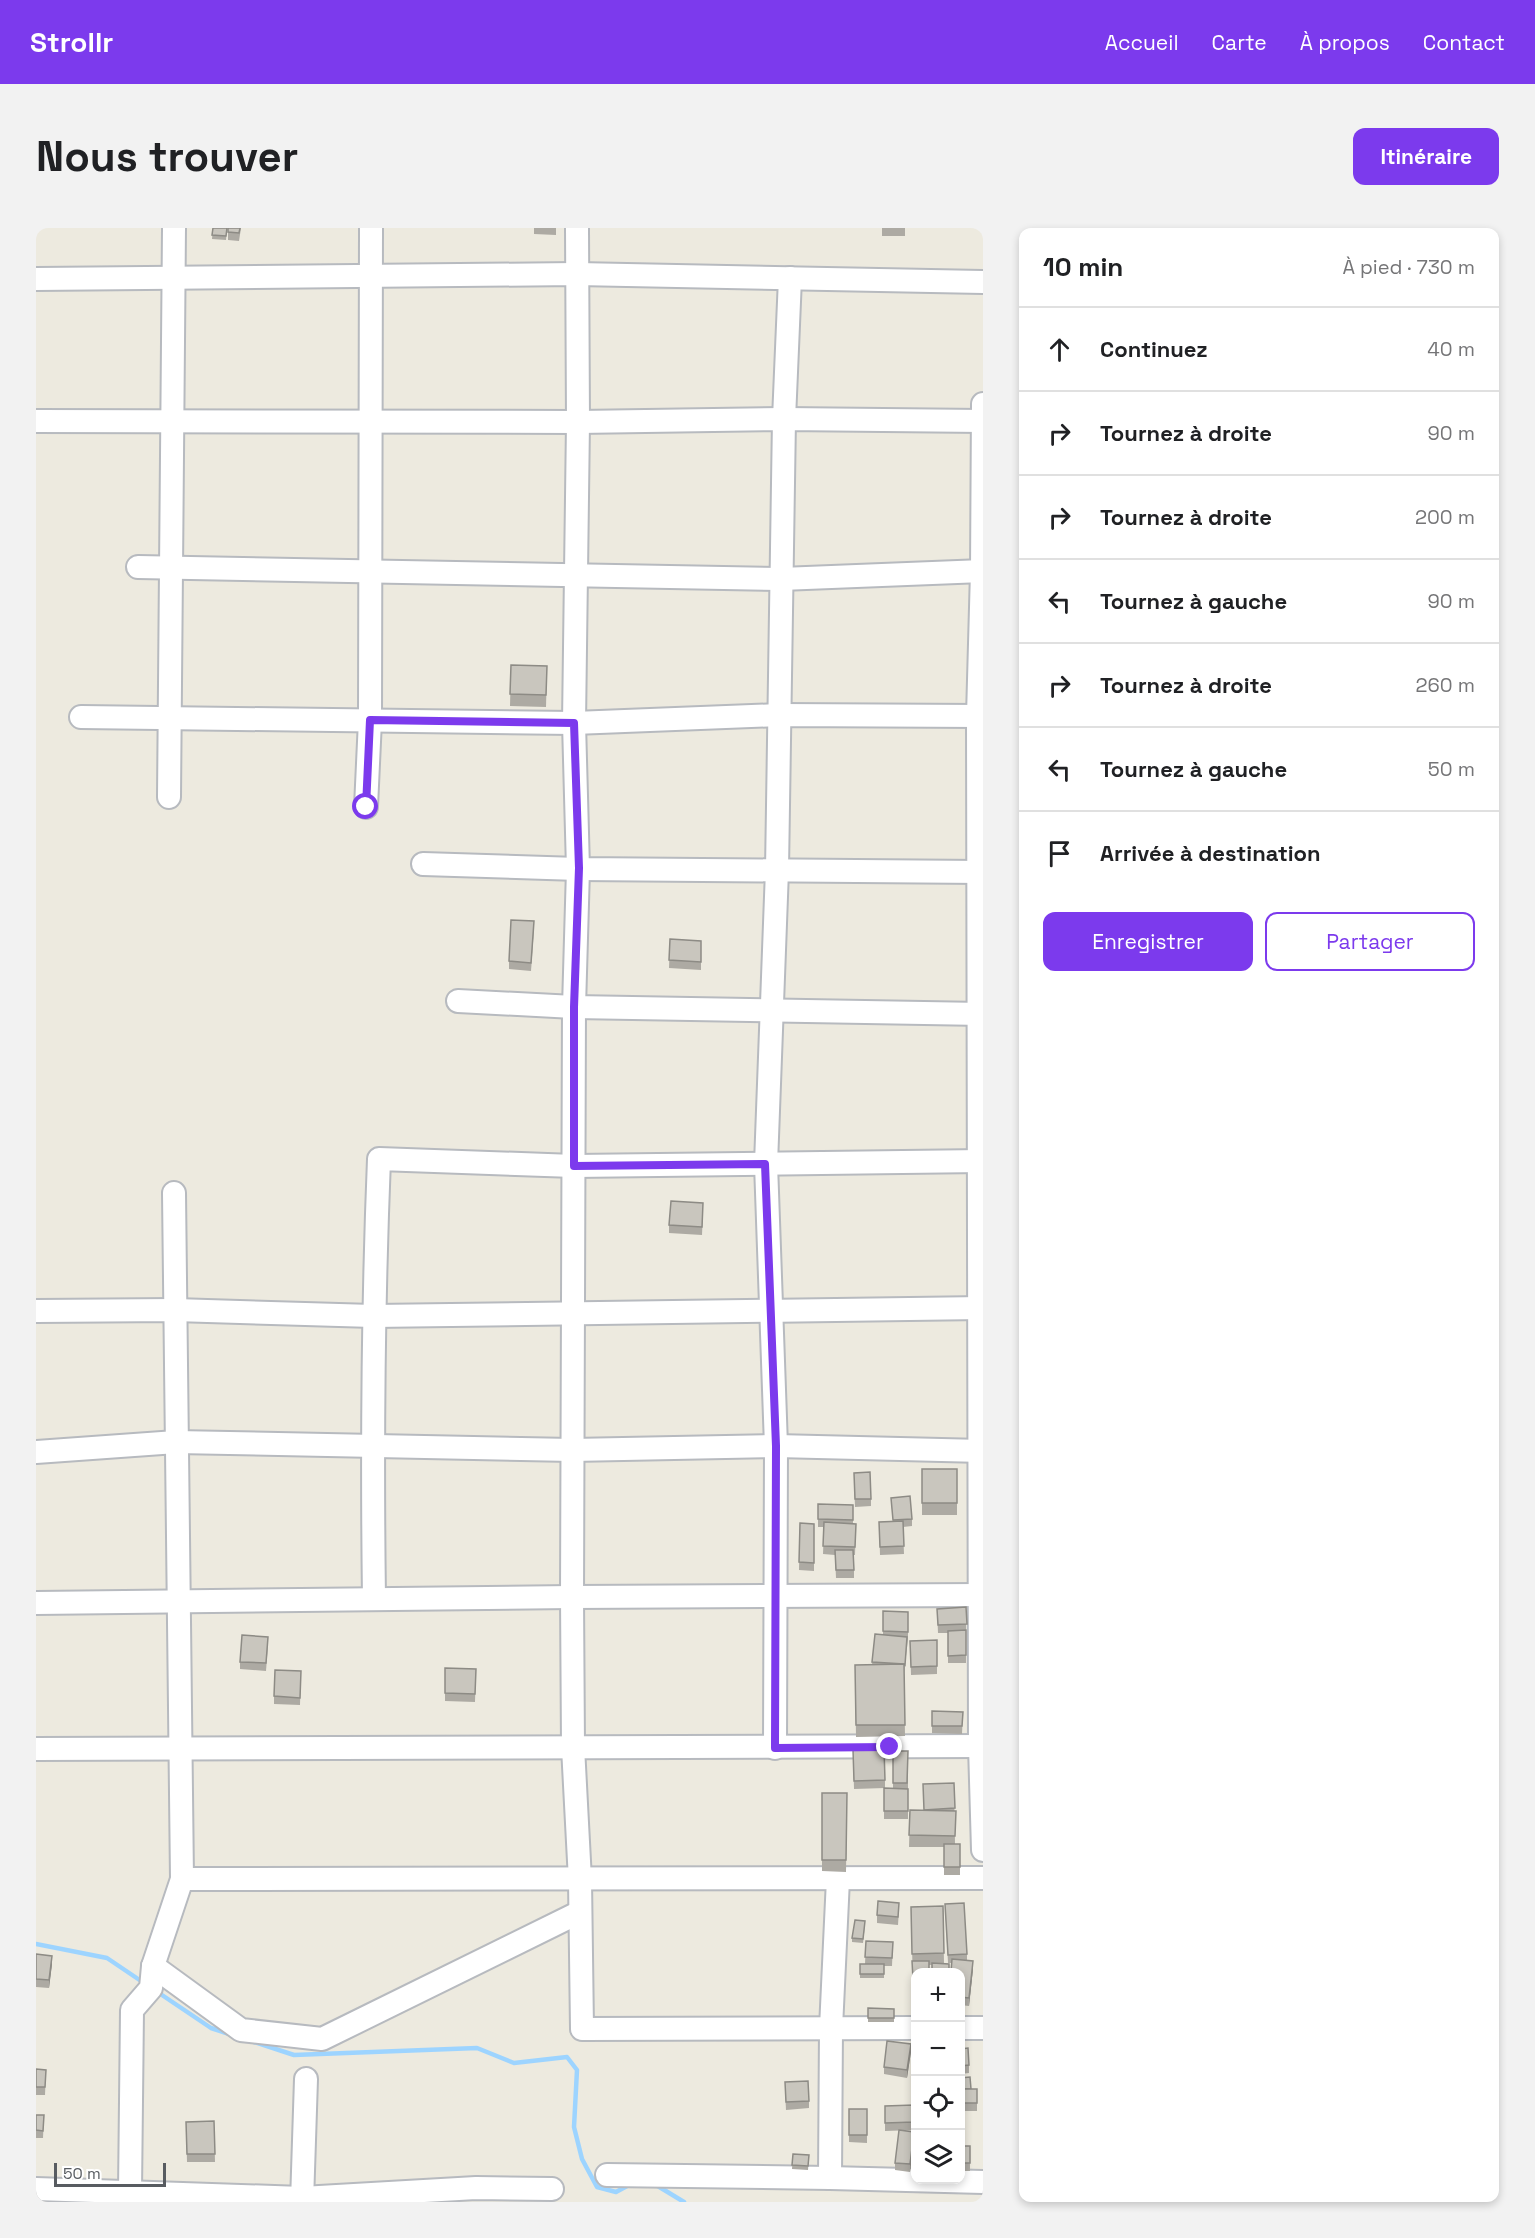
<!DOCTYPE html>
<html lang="fr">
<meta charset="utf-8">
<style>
:root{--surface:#fff;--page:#f2f2f2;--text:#202124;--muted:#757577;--line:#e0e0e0;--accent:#7c3aed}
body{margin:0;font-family:"Space Grotesk",sans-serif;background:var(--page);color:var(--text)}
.controls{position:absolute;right:18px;bottom:18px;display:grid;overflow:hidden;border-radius:12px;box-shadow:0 3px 9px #0003}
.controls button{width:54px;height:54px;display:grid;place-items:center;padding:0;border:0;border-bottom:2px solid var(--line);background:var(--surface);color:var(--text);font:30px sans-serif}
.scale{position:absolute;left:18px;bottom:15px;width:112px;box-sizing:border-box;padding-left:6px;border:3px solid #585c61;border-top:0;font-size:16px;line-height:21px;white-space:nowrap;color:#585c61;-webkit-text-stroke:4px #fff;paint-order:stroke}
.stop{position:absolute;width:18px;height:18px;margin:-14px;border:4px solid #7c3aed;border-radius:50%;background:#fff}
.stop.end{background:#7c3aed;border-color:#fff;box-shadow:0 2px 6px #0008}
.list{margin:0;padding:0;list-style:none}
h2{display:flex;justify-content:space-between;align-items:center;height:78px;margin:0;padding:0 24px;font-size:26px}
h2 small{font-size:20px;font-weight:400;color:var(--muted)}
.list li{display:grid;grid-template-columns:39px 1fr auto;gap:18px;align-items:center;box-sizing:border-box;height:84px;padding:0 24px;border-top:2px solid var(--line)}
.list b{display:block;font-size:22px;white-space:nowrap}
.list em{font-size:20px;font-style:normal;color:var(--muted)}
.actions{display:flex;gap:12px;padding:18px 24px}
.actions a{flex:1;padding:14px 0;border:2px solid var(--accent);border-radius:12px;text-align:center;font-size:21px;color:var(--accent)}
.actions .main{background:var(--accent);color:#fff}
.icon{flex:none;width:33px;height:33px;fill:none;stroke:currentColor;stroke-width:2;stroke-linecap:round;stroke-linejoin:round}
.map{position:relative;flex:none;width:947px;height:1974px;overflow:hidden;border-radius:12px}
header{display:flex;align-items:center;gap:36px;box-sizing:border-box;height:84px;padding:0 30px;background:var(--accent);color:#fff}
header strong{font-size:28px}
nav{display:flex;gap:33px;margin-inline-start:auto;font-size:21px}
.intro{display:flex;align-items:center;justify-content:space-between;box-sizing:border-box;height:144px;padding:0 36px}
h1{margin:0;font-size:42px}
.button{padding:15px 27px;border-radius:12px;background:var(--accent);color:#fff;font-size:21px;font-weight:700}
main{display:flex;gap:36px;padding:0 36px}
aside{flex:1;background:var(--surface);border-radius:12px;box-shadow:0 3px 9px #0003}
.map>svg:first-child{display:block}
</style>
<header>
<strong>Strollr</strong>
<nav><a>Accueil</a><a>Carte</a><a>À propos</a><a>Contact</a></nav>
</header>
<div class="intro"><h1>Nous trouver</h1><a class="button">Itinéraire</a></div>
<main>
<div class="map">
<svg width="947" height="1974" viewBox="0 0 947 1974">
<rect width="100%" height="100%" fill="#edeadf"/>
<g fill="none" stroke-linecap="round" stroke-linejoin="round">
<g stroke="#9dd4ff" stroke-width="4.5">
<path d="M0 1716 71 1730 108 1755"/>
<path d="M120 1763 175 1800 196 1807"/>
<path d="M218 1814 258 1827 441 1820 478 1835 531 1829 541 1842 538 1899 546 1931 561 1959 580 1964 593 1957"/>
<path d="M620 1957 648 1974"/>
</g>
<defs>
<g id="minor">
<path d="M541 0 542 194 538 495 542 641 538 779 536 1369 537 1519 544 1652 546 1801 880 1800"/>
<path d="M0 51 541 46 947 54"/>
<path d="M947 176 946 343 942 488 944 1518 947 1622"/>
<path d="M0 193 542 194 748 191 947 193"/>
<path d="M102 339 745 351 947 343"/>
<path d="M45 489 538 495 743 487 947 488"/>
<path d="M133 569 138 0"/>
<path d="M330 579 334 492 335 0"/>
<path d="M387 636 542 641 947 644"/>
<path d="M422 773 538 779 947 786"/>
<path d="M0 1083 139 1082 337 1088 947 1080"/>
<path d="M0 1224 140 1214 536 1222 740 1218 947 1223"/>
<path d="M338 1371C336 1224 337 1078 343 931L538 938 947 933"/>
<path d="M0 1375 536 1369 947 1367"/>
<path d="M739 1520 740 1218 730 936 741 642 748 191 754 50"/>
<path d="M0 1521 947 1518"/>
<path d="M146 1651 947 1650"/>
<path d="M117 1738 205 1802 286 1811 544 1684"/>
<path d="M924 1800H947"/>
<path d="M571 1947 794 1950 947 1954"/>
<path d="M794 1950 795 1800 802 1651"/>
<path d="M0 1961 266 1970 440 1960 516 1961"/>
<path d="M94 1964 96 1782 115 1760 117 1738 146 1651 138 965"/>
<path d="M266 1974 270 1851"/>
</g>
</defs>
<use href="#minor" stroke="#b7babf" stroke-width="26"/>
<use href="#minor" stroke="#fff" stroke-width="22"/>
</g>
<g fill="#adaaa3">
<path d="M177 0H191L190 12 176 11Z"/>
<path d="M192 0H205L203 13 192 12Z"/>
<path d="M498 0H520V7L498 6Z"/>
<rect x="846" y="0" width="23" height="8"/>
<path d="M475 437 511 438 510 479 474 478Z"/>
<path d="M498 701 495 743 473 741V733Z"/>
<path d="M634 711 665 713V742L633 740Z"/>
<path d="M667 983 666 1007 633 1005V997Z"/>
<rect x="886" y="1241" width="35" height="46"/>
<path d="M818 1252 835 1271V1278L819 1279Z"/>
<path d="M855 1270 876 1291V1298L867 1299 868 1326 844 1327 843 1294 857 1293Z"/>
<path d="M782 1276 817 1277V1296H820L819 1327H818V1350H800L799 1327 787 1326 788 1299H782Z"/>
<path d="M764 1295 778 1296V1343L763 1342Z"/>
<path d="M930 1379V1435H912V1405H902L901 1381Z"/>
<path d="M872 1384V1411L868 1445 869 1508 820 1509 819 1437H836L839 1406 847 1407V1403Z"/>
<path d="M874 1413 901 1438V1446L875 1447Z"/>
<path d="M232 1417 230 1443 204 1441V1434Z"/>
<path d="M409 1440 440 1441 439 1474 409 1473Z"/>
<path d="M265 1443 264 1477 238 1476V1468Z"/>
<path d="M896 1483 927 1484 926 1506 896 1505Z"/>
<path d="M817 1522 849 1552V1560L818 1561Z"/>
<path d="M857 1523H872V1591H848V1560L857 1561Z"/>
<path d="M918 1555 919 1616H924V1647H908V1619H873L874 1582H888Z"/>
<path d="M786 1565H811L810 1644 786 1643Z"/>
<path d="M909 1676 931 1726V1733L937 1741 933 1778 924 1777V1744L916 1735H912Z"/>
<path d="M907 1678 908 1736 893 1737 879 1744V1759H877L875 1679Z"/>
<path d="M863 1682 862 1697 841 1695V1687Z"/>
<path d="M829 1697 827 1715 816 1714V1710Z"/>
<path d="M830 1713 857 1714 856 1738H848V1750H824V1736H829Z"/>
<path d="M0 1726 16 1736 13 1760 0 1759Z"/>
<path d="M832 1780 858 1781V1794H832Z"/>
<path d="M924 1821 933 1837V1845L924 1846Z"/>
<path d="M876 1822H879V1874H878Z"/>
<path d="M875 1824 871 1850 848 1846V1839Z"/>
<path d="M0 1841 10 1842 9 1867H0Z"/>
<path d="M924 1850 935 1861H941V1883H924Z"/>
<path d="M749 1862 773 1873V1880L750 1882Z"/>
<path d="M878 1877V1902L849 1903V1878Z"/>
<path d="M813 1881H831V1915L813 1914Z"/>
<path d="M0 1887H8L7 1910H0Z"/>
<path d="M178 1893 179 1934H151L150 1894Z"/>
<path d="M878 1912 874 1944 859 1942V1935Z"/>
<rect x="924" y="1918" width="10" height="25"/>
<path d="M757 1926 773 1927 772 1942 756 1941Z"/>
</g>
<g fill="#8d8b85">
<path d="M16 1728V1736L13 1760V1752Z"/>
<path d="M937 1733V1741L933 1778V1770Z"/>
<path d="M875 1816V1824L871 1850V1842Z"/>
<path d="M878 1904V1912L874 1944V1936Z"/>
</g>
<g fill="#c9c6be" stroke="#8d8b85" stroke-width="1.5">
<path d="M177 0H191L190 8 176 7Z"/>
<path d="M192 0H204L203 5 192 4Z"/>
<path d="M475 437 511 438 510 467 474 466Z"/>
<path d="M475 692 498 693 495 735 473 733Z"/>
<path d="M634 711 665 713V734L633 732Z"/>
<path d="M635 973 667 975 666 999 633 997Z"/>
<rect x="886" y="1241" width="35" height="34"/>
<path d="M834 1244 835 1271H819L818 1245Z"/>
<path d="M874 1268 876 1291 857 1292 855 1270Z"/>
<path d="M782 1276 817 1277V1292L782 1291Z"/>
<path d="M867 1293 868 1318 844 1319 843 1294Z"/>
<path d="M788 1294 820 1296 819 1319 787 1318Z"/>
<path d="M764 1295 778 1296V1335L763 1334Z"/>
<path d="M799 1322H817L818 1342H800Z"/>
<path d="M930 1379 931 1396 902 1397 901 1381Z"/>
<path d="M847 1383 872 1384V1404L847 1403Z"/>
<path d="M930 1402V1427L912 1428V1403Z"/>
<path d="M839 1406 871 1409 869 1437 868 1436 836 1434Z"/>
<path d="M206 1407 232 1409 230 1435 204 1434Z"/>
<path d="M901 1412V1438L875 1439 874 1413Z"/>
<path d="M868 1436 869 1497H820L819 1437Z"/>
<path d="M409 1440 440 1441 439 1466 409 1465Z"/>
<path d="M239 1442 265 1443 264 1470 238 1468Z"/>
<path d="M896 1483 927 1484 926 1498H896Z"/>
<path d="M848 1520 849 1552 818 1553 817 1522Z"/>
<path d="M857 1523H872L871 1555H857Z"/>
<path d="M918 1555 919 1580 888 1582 887 1556Z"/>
<path d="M848 1560 872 1561V1583H848Z"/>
<path d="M786 1565H811L810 1632H786Z"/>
<path d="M874 1582 920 1583 919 1608 873 1607Z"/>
<rect x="908" y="1616" width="16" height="23"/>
<path d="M842 1673 863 1675 862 1689 841 1687Z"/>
<path d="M928 1675 931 1726 912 1727 909 1676Z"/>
<path d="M907 1678 908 1725 876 1726 875 1679Z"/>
<path d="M819 1692 829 1693 827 1711 816 1710Z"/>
<path d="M830 1713 857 1714 856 1730 829 1729Z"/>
<path d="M0 1726 16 1728 13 1752 0 1751Z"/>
<path d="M916 1731 937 1733 933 1770 924 1769V1744H915Z"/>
<path d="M876 1733H893V1744H879V1751H877Z"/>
<path d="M896 1735 913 1736V1744H896Z"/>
<rect x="824" y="1736" width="24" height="10"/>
<path d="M832 1780 858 1781V1790H832Z"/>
<path d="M851 1813 875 1816 871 1842 848 1839Z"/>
<path d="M932 1820 933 1837 924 1838V1821Z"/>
<path d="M876 1822H879V1866H878Z"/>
<path d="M0 1841 10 1842 9 1859H0Z"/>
<path d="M934 1849 935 1861H924V1850Z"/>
<path d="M772 1853 773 1873 750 1874 749 1854Z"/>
<rect x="924" y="1861" width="17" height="14"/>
<path d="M878 1877V1894L849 1895V1878Z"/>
<rect x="813" y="1881" width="18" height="26"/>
<path d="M0 1887H8L7 1903 0 1902Z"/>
<path d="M178 1893 179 1926H151L150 1894Z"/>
<path d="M863 1902 878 1904 874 1936 859 1935Z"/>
<rect x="924" y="1918" width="10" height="17"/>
<path d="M757 1926 773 1927 772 1938 756 1937Z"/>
</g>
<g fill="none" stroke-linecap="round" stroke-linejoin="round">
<path stroke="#7c3aed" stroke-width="8" d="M330 579 334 492 538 495 543 640 538 779V938L729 936 740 1218 739 1520 854 1519"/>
</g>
</svg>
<div class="controls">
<button>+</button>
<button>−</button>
<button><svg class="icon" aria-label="locate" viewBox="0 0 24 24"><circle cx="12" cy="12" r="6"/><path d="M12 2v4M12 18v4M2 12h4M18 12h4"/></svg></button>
<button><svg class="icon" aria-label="layers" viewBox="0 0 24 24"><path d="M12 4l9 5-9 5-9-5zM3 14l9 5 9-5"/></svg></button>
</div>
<div class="scale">50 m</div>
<div class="stop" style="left:330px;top:579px"></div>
<div class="stop end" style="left:854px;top:1519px"></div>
</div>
<aside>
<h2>10 min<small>À pied · 730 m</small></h2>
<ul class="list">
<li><svg class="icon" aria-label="ahead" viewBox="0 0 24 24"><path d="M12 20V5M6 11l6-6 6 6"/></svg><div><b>Continuez</b></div><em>40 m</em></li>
<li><svg class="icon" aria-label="right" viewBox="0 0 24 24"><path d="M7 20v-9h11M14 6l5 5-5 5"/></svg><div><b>Tournez à droite</b></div><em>90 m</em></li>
<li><svg class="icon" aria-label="right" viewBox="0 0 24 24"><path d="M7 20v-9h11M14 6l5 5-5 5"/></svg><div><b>Tournez à droite</b></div><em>200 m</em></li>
<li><svg class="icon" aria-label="left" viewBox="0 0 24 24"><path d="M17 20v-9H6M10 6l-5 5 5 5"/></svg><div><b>Tournez à gauche</b></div><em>90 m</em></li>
<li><svg class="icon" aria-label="right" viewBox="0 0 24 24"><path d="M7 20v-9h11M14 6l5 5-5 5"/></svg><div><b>Tournez à droite</b></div><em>260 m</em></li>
<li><svg class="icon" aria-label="left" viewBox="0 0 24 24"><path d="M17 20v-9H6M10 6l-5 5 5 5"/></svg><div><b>Tournez à gauche</b></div><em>50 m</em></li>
<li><svg class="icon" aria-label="arrive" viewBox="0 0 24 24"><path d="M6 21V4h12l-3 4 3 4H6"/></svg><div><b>Arrivée à destination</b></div></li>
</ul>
<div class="actions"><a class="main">Enregistrer</a><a>Partager</a></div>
</aside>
</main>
